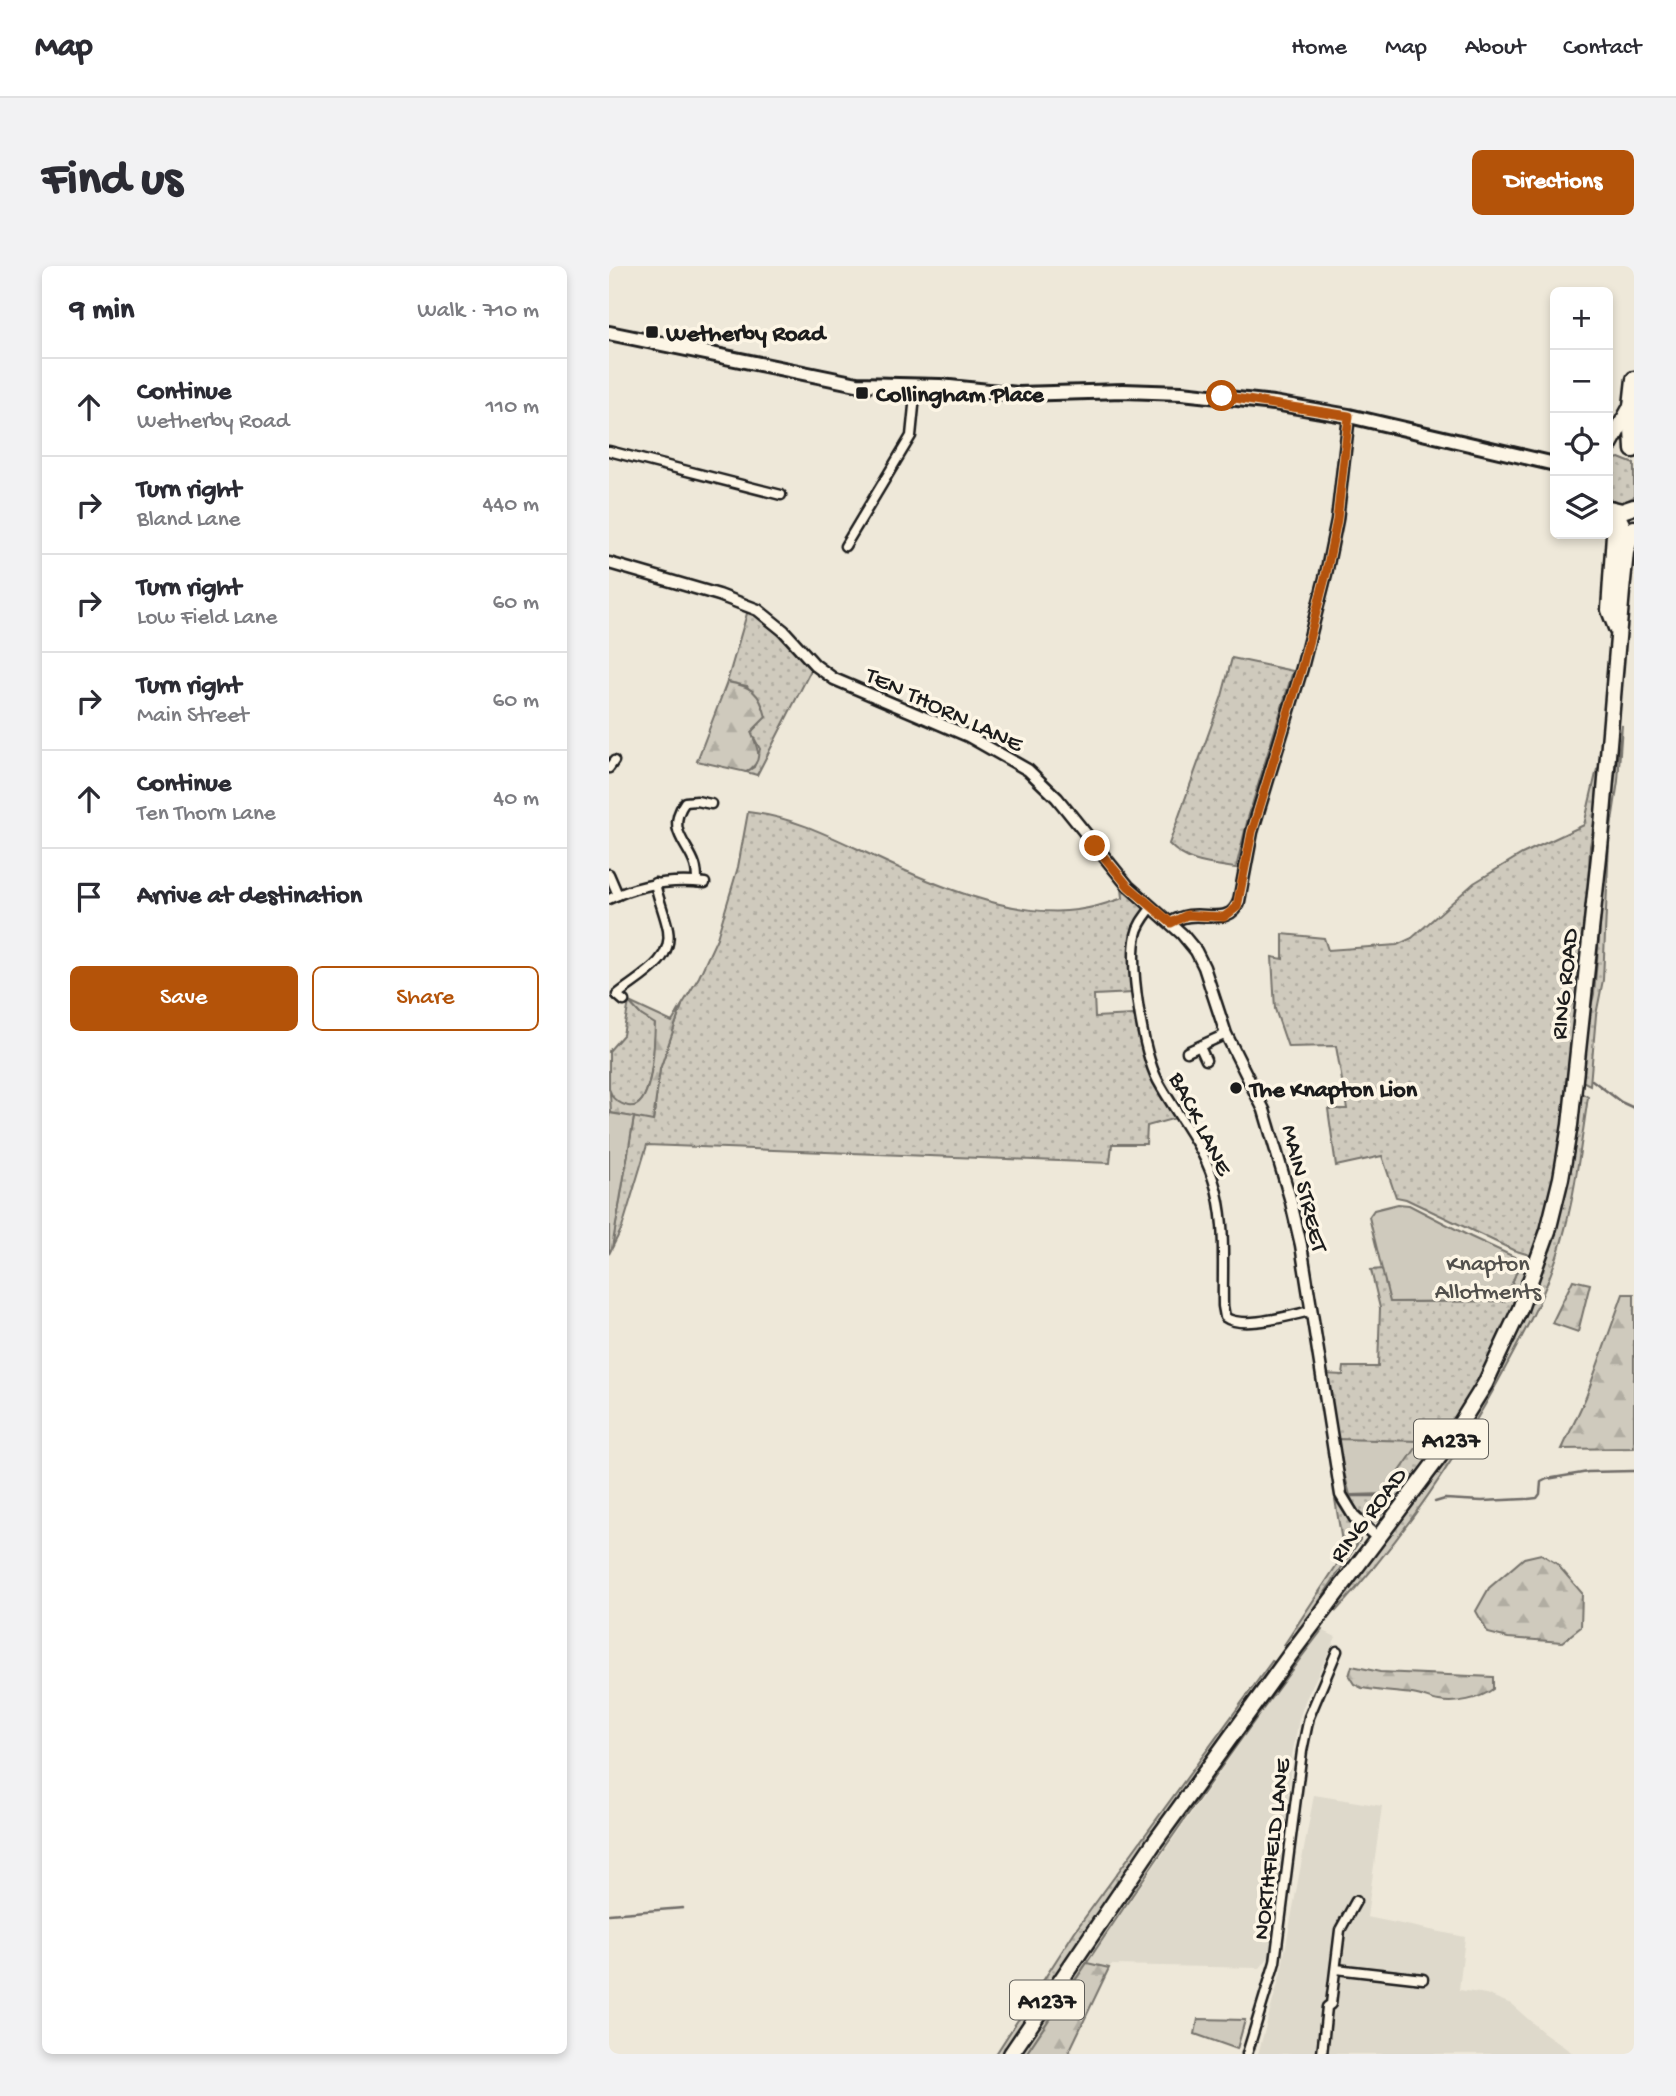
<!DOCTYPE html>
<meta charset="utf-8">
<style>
:root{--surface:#fff;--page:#f2f2f3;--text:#2b2b33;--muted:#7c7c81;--line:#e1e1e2;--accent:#b45309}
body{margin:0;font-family:"Gochi Hand",sans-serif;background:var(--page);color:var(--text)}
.controls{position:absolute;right:21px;top:21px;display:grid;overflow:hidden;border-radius:10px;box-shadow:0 4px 10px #0003}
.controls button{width:63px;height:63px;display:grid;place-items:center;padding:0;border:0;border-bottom:2px solid var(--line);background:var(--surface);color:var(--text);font:35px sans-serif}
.stop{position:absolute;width:21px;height:21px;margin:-16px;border:5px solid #b45309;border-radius:50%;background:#fff}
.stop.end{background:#b45309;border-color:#fff;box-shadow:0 2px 7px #0008}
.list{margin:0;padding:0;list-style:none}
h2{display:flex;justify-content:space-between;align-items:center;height:91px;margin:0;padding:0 28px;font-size:30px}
h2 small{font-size:23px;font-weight:400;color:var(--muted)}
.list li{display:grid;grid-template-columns:46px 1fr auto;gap:21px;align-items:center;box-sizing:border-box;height:98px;padding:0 28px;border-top:2px solid var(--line)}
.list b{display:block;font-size:26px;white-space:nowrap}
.list p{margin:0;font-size:23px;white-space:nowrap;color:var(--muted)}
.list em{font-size:23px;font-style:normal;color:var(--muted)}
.actions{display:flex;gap:14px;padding:21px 28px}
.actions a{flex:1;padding:16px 0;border:2px solid var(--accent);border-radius:10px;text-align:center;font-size:24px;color:var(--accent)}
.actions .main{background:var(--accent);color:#fff}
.icon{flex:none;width:38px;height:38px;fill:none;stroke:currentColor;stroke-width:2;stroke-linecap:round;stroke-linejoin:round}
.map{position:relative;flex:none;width:1025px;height:1788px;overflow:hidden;border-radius:10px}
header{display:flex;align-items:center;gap:42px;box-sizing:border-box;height:98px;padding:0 35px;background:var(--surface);border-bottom:2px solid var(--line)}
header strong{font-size:33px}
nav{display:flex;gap:38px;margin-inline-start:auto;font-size:24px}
.intro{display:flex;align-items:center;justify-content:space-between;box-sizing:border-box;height:168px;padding:0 42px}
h1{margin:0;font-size:49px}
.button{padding:18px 32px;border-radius:10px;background:var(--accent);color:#fff;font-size:24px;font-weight:700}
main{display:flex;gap:42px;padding:0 42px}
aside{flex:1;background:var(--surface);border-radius:10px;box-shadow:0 4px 10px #0003}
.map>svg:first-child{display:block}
</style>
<header>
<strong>Map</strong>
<nav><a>Home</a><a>Map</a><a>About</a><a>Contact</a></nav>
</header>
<div class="intro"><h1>Find us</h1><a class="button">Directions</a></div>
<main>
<aside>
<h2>9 min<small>Walk · 710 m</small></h2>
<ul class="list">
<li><svg class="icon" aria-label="ahead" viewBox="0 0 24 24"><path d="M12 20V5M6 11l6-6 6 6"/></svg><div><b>Continue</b><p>Wetherby Road</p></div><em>110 m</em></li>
<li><svg class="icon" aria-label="right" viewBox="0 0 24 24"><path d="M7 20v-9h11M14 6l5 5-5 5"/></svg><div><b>Turn right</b><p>Bland Lane</p></div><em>440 m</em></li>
<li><svg class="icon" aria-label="right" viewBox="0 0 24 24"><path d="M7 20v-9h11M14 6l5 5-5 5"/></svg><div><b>Turn right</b><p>Low Field Lane</p></div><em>60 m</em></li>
<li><svg class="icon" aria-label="right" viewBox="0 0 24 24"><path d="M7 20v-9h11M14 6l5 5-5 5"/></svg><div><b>Turn right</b><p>Main Street</p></div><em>60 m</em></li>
<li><svg class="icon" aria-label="ahead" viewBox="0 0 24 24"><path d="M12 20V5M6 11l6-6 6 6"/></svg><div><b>Continue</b><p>Ten Thorn Lane</p></div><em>40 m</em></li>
<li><svg class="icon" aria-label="arrive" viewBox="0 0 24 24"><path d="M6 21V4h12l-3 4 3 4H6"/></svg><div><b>Arrive at destination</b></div></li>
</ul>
<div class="actions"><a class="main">Save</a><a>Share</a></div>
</aside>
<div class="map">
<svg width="1025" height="1788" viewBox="0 0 1025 1788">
<defs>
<pattern id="grass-dots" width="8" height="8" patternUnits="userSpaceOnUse" patternTransform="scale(1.75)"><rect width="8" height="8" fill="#cfcabd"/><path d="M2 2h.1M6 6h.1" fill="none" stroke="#b1ada2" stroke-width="1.8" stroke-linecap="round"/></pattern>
<pattern id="forest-firs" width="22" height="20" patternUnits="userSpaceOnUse" patternTransform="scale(1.75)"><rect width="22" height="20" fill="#cfcabd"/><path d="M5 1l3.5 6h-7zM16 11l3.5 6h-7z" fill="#b1ada2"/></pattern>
</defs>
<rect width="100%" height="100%" fill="#eee8d9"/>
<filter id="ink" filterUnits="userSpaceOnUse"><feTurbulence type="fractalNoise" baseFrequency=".0143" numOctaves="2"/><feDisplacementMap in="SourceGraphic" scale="14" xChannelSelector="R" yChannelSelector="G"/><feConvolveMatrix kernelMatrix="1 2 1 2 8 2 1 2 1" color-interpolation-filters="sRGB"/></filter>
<g filter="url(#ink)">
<g fill="#ded9cb">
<path d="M713 1364 727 1371 696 1435 690 1453 682 1495 677 1559 660 1691 651 1702 502 1699 500 1702 478 1697 665 1428Z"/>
<path d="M705 1529 773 1540 758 1651 856 1671 850 1724 877 1728 902 1738 934 1766 965 1788H649L672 1706Z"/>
</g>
<g fill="url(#grass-dots)" stroke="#76736c" stroke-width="2">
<path d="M1010 192 1025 198V231L1013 237 999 234V195Z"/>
<path d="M139 344 153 351 202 404 148 509 137 506 145 501 151 483 142 466 156 451 138 420 118 416Z"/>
<path d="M623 392 684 405 639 552 627 602C601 598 579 598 560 578L613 430Z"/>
<path d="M1013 459 1009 515 1000 576 994 714 987 749 981 819 973 815 980 749 985 728 1001 546Z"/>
<path d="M988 503 992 518 981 580 977 666 959 833 947 904 932 968 924 990 904 984 797 933 787 931 773 890 727 900 719 843H738L727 780 679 781 666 743 663 691 674 693V668L715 672 719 684 788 679 803 672 865 617 913 588 975 559Z"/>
<path d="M139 546C185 551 223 571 264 590 321 617 404 653 468 644 483 642 500 637 514 632L513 622C522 628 532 634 536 644L523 672 524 727 485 729 486 751 524 749 526 751 535 792 548 822 567 852 538 860 537 878H503L501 897 38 879 13 962 3 982 25 851 44 854 51 803 73 739 90 711 108 672 129 601Z"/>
<path d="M20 736 32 749 47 758C45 775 44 834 26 840 20 842 11 838 5 834L0 823V785L14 769Z"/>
<path d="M974 828 979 831C970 890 964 951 942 1007 931 1037 916 1065 901 1093 854 1183 796 1270 727 1345L725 1339 897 1087 970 829Z"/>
<path d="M912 994 921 996C910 1028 898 1061 883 1091 861 1135 832 1174 805 1214 798 1224 785 1246 775 1252 759 1263 745 1241 741 1229L775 1228 726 1173 715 1108 734 1109 735 1101H769L771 1042 762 1004 774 1003 782 1036 896 1035Z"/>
<path d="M726 1233 751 1271V1274L681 1379H675L735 1288Z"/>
<path d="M709 1362 713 1364C608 1501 512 1645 417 1788H407L516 1629Z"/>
<path d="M663 1395 667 1397 515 1607 395 1788H387L466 1665Z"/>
</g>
<g fill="url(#forest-firs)" stroke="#76736c" stroke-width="2">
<path d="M118 416C142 420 151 426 157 451L142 466C149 483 156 495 137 506L88 495Z"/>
<path d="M20 736 63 756 73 739 51 803 44 855 2 847 1 828C6 835 11 838 19 840 45 846 45 775 46 758L32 749Z"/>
<path d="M964 1014 981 1018 969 1066 943 1057Z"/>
<path d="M1014 1028H1025V1182L953 1183 977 1131Z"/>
<path d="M932 1288 948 1298 973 1327 972 1361 953 1376 899 1372 879 1367 867 1345 880 1322 915 1292Z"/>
<path d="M743 1400 771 1406 884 1411V1423C871 1433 847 1438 830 1435 821 1434 813 1429 803 1428 786 1426 770 1425 753 1422L745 1418 740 1410Z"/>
<path d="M478 1697 500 1702 459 1788H417Z"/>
</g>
<g fill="#cfcabd" stroke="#76736c" stroke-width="2">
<path d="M0 847 25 851 3 982 0 988Z"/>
<path d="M789 938 800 939 862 971 912 994 896 1035 781 1036 760 951 765 944Z"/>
<path d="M726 1173 812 1175 775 1228 741 1229Z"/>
<path d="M589 1753 636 1754 628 1783 586 1768Z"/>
</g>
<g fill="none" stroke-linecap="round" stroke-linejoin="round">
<g stroke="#6f6c67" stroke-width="2.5">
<path d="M983 814 1012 836 1025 842"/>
<path d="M742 1230H782"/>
<path d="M919 1233 928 1232 931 1228 932 1216 938 1213 979 1206 1025 1205"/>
<path d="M826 1236 836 1233 873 1235 917 1233"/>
<path d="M0 1648 74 1642"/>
</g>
<defs>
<g id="minor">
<path d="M0 185 172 229"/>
<path d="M236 280 302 170 307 120"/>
<path d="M0 502 5 495"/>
<path d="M0 608 9 629"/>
<path d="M88 616C88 610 88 605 86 599 79 577 56 564 76 536L88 535 102 538"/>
<path d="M0 633C31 618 62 613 96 617"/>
<path d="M543 641C537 649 529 658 527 669 520 701 534 786 549 815 567 848 592 877 604 913 618 953 613 998 614 1040L616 1051C633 1064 682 1049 702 1045"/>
<path d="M15 735 8 729C28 712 65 696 59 664 56 648 49 633 46 617"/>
<path d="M591 781 597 794"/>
<path d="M578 786 617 768"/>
<path d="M727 1703 814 1713"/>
<path d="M638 1788 666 1696 693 1485 700 1451 728 1385"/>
<path d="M713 1788 718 1741 722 1738 731 1664 747 1635"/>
</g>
<g id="tertiary">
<path d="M0 297 110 329 149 344 175 365 206 399 225 413 359 470 419 504 448 532 519 620 573 668 587 685 595 701 617 768 655 844 681 932 692 979 732 1229 746 1252 769 1272"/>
<path d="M562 657C587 638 619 665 630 635L643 566 693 402 717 308 728 254 740 150"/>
</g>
<path id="secondary" d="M0 67 248 118 331 120 409 128 514 125 573 127 665 137 740 150 946 198"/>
<g id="trunk">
<path d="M999 182 1020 144"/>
<path d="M1024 184 1022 140 1025 113"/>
<path d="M1000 242 1013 245 1025 241"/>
<path d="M1006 244 1013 258 1017 282"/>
<path d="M999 251 1005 268 1000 344 1007 362"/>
<path d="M402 1788 545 1577 681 1389 833 1187 876 1118 911 1043 939 965 952 912 961 859 992 572 1013 325 1017 286 1025 262"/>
</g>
</defs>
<use href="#minor" stroke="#1c1c1c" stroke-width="13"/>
<use href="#tertiary" stroke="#1c1c1c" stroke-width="15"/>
<use href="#secondary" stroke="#1c1c1c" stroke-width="18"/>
<use href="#trunk" stroke="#1c1c1c" stroke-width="19"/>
<use href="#minor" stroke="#fcf5e5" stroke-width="8"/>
<use href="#tertiary" stroke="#fcf5e5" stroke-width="10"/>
<use href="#secondary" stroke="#fcf5e5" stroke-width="12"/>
<use href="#trunk" stroke="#fcf5e5" stroke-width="14"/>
</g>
</g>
<g fill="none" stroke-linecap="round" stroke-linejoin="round" filter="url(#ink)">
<path stroke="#b45309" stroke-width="9" d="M486 580 519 620 562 657 578 649 615 651 628 641 643 566 693 401 717 308 728 254 740 150 613 130"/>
</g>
<g fill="#1c1c1c" stroke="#fcf5e5" stroke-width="2.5">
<rect x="36" y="59" width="14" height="14" rx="3.5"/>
<rect x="246" y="120" width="14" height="14" rx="3.5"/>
<circle cx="627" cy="822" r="7"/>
</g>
<g text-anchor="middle" stroke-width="7" stroke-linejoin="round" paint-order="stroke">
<g fill="#fcf5e5" stroke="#5f5d58" stroke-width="2">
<rect x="805" y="1153.5" width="74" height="39" rx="5"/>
<rect x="401" y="1714.5" width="74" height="39" rx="5"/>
</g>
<g font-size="23" font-weight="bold" fill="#1c1c1c">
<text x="842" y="1181">A1237</text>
<text x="438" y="1742">A1237</text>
</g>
<g font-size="24" font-weight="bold" fill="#1c1c1c" stroke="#fcf5e5" text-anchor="start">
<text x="57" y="74">Wetherby Road</text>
<text x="267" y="135">Collingham Place</text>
<text x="641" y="830">The Knapton Lion</text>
</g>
<g font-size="24" fill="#1c1c1c" stroke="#fcf5e5">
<text transform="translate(336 442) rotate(25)" y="8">TEN THORN LANE</text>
<text transform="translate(954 718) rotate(-84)" y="8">RING ROAD</text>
<text transform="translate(593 857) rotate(63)" y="8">BACK LANE</text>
<text transform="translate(697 922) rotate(76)" y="8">MAIN STREET</text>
<text transform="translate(758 1248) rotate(-53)" y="8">RING ROAD</text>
<text transform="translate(661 1583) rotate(-83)" y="8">NORTHFIELD LANE</text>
</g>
<g font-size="24" fill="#52504c" stroke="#fcf5e5">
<text x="879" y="1004">Knapton<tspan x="879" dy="28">Allotments</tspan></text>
</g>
</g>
</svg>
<div class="controls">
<button>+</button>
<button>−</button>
<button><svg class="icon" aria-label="locate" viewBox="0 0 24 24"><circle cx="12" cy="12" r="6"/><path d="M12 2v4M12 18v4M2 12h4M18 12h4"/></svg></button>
<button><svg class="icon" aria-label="layers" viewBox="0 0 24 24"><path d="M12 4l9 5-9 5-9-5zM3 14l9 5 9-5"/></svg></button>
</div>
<div class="stop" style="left:613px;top:130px"></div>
<div class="stop end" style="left:486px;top:580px"></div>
</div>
</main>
